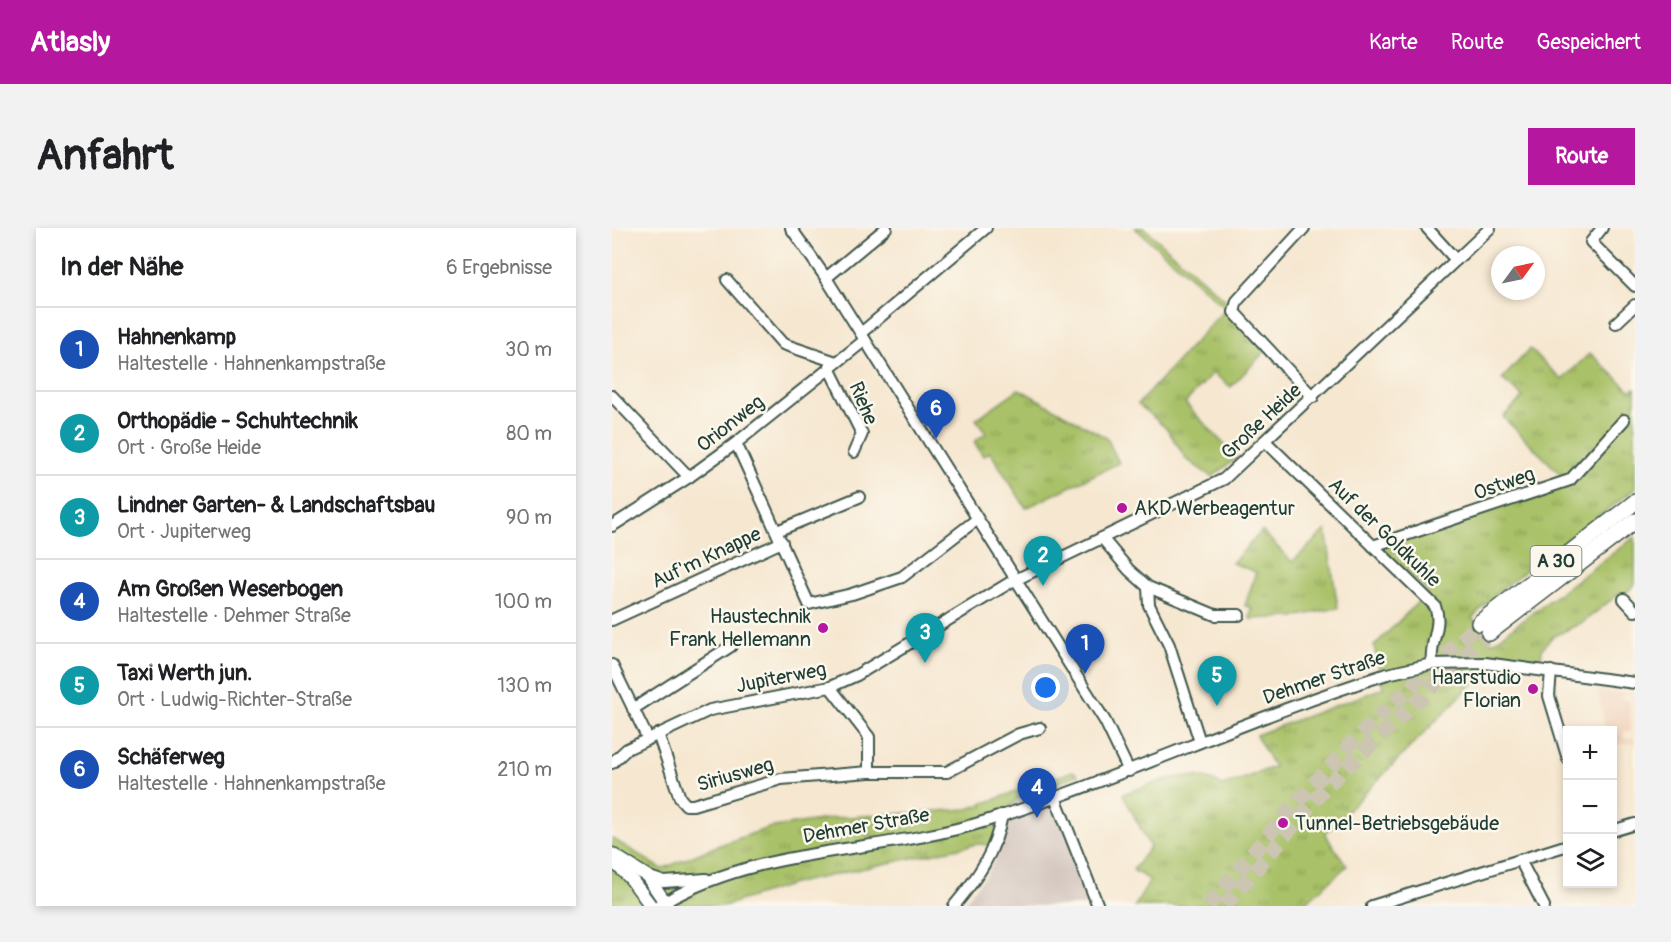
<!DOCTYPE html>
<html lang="de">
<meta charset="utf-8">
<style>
:root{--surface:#fff;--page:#f2f2f2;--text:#202124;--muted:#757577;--line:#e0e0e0;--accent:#b5179e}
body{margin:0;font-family:Pangolin,sans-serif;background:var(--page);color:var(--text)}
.controls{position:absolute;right:18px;bottom:18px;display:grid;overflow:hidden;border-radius:0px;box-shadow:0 3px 9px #0003}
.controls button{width:54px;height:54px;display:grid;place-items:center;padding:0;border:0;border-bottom:2px solid var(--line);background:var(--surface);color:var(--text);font:30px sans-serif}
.compass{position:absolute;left:879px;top:18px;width:54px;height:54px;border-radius:50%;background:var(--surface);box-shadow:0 3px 9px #0003;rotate:57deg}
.you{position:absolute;left:434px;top:460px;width:21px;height:21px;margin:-15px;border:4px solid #fff;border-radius:50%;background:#1a73e8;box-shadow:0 0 0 9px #1a73e833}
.badge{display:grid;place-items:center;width:39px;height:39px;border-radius:50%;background:var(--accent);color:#fff;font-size:20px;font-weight:700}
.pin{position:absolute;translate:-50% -50px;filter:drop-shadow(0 2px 3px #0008)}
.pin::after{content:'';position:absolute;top:32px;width:21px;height:18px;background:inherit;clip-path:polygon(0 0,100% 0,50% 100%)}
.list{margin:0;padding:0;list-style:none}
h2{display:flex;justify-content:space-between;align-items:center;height:78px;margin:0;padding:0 24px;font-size:26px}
h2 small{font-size:20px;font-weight:400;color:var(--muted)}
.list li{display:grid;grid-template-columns:39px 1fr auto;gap:18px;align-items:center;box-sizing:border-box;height:84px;padding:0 24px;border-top:2px solid var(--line)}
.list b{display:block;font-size:22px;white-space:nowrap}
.list p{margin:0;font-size:20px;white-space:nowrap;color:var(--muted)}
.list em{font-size:20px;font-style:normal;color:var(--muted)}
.icon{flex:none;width:33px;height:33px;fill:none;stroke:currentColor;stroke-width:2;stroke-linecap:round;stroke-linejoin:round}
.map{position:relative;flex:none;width:1023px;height:678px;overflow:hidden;border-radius:0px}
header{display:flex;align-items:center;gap:36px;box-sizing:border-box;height:84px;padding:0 30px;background:var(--accent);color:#fff}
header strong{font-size:28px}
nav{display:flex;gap:33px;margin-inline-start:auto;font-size:21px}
.intro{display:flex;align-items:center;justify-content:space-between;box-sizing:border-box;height:144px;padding:0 36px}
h1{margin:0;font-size:42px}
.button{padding:15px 27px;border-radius:0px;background:var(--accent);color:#fff;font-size:21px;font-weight:700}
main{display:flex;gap:36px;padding:0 36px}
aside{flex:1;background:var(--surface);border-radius:0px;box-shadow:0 3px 9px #0003}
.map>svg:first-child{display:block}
</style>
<header>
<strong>Atlasly</strong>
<nav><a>Karte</a><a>Route</a><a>Gespeichert</a></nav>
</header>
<div class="intro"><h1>Anfahrt</h1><a class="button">Route</a></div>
<main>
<aside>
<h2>In der Nähe<small>6 Ergebnisse</small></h2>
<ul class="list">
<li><span class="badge" style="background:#1a4fb4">1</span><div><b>Hahnenkamp</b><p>Haltestelle · Hahnenkampstraße</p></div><em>30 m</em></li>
<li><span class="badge" style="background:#0f9aa8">2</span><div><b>Orthopädie - Schuhtechnik</b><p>Ort · Große Heide</p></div><em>80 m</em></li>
<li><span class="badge" style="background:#0f9aa8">3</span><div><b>Lindner Garten- &amp; Landschaftsbau</b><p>Ort · Jupiterweg</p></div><em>90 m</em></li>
<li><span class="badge" style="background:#1a4fb4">4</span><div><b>Am Großen Weserbogen</b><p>Haltestelle · Dehmer Straße</p></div><em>100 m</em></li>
<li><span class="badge" style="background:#0f9aa8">5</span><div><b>Taxi Werth jun.</b><p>Ort · Ludwig-Richter-Straße</p></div><em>130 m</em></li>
<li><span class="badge" style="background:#1a4fb4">6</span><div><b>Schäferweg</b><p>Haltestelle · Hahnenkampstraße</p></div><em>210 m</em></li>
</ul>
</aside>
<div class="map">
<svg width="1023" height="678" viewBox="0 0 1023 678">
<defs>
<pattern id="grass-tufts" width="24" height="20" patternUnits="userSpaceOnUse" patternTransform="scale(1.5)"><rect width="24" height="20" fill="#a9c167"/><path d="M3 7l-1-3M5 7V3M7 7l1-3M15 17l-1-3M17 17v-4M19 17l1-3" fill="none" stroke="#899e56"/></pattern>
</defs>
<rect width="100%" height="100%" fill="#fbf7ec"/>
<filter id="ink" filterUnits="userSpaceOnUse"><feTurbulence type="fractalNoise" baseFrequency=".0167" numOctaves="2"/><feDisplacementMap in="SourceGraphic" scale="12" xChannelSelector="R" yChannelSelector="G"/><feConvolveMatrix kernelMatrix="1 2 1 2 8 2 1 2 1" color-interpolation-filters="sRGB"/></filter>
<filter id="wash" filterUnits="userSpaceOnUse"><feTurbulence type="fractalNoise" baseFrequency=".008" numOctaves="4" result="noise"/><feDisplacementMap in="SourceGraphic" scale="24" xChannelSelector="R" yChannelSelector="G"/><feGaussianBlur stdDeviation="1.35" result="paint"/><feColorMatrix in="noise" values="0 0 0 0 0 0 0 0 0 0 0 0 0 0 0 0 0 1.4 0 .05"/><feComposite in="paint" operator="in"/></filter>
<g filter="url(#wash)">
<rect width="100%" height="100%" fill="#f6e7d0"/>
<path fill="#f2d4be" d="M986 462 1023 466 1010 467V472H1017L1019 503 1012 504V510H1023V515L1001 517 1000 502H993Z"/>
<path fill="#cfc0ba" d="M437 557 485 678H350L373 648 387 624 378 617 405 570Z"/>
<g fill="url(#grass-tufts)" stroke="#647f4e" stroke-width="1.5">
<path d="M523 0H532L618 76 615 81 654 122 619 159 601 145 573 175 625 230 600 249 574 231 556 202 526 176 614 80Z"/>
<path d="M918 121 950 152 978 125 1019 163 1023 160V261L889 361 860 390 880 415 1023 309V356L1011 368 1008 365 971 394 940 409 930 421 929 431 884 425 865 451 713 606 735 638 690 678H523L538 652 521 642 538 619 511 566C542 555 580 537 611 558L662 539 644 507 771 460 762 418 816 364 763 315 954 252 891 189 911 169 890 151Z"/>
<path d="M407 161 495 210 507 235 414 280 378 224 371 228 362 214 374 205 364 191Z"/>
<path d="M714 302 726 380 682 389 638 391 639 379 633 378 644 344 620 335 650 303 680 334Z"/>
<path d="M461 543 466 547 405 570 378 617 365 616 184 655 111 678H0V610L50 641 105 618 156 600 221 590 356 581Z"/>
</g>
</g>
<g filter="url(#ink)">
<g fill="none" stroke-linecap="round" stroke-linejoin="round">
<g stroke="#cbc5b1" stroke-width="15" stroke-dasharray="15 8" stroke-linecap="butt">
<path d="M596 678 667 594 743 511 867 395"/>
<path d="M613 678 714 559 877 405"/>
</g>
<defs>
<g id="minor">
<path d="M179 0 214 50 493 493 517 543"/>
<path d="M692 0 625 73 622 84 701 169"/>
<path d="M815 0 844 32"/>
<path d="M990 0 979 14 1023 58"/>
<path d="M214 50 274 0"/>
<path d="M115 52 171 116 224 134"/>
<path d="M1004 95 1023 77"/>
<path d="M249 105 374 0"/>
<path d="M217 140 250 206 242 224"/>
<path d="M0 168 77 249"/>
<path d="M654 214 823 378C831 399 817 413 820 436"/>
<path d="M124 215 197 376 240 366 290 349 364 292"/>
<path d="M0 298 77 249 124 215 253 112"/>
<path d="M165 303 247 269"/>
<path d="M490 310 517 342 536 359 603 387H627"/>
<path d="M761 318 958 252 1012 192"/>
<path d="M536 359 537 377 557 417 588 514"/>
<path d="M1012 371 1023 383"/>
<path d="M0 392 170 314"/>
<path d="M0 437 36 511"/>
<path d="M939 443 937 468 956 531"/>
<path d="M218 459 257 509V544"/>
<path d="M21 481 119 418"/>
<path d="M46 506 68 570 74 577H81L169 551 257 544H335L407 506 428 500"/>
<path d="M0 535 15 521 98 482 218 459 245 447 399 354 612 251 878 0"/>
<path d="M443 569 486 678"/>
<path d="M1000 603 1023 596"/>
<path d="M908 632 932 678"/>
<path d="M35 648 52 654 94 651"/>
<path d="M56 678 53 674C151 617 268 626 374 593 510 550 639 489 775 446L820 436 873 435 1023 455"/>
<path d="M342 678C366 649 383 625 390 587"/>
<path d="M760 678 956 617"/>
</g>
<g id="major">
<path d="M0 626 35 648 53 674 47 678"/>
<path d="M0 632 19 651 39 678"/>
</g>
<g id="highway">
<path d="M867 395 1023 274"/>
<path d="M877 405 1023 293"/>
</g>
</defs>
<use href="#minor" stroke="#3f564b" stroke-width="14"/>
<use href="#major" stroke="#3f564b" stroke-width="15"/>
<use href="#highway" stroke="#3f564b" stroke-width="18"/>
<use href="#minor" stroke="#fff" stroke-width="10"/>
<use href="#major" stroke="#fff" stroke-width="12"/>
<use href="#highway" stroke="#fff" stroke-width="15"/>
</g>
</g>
<g fill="#b5179e" stroke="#fbf7ec" stroke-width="2">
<circle cx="510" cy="280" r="6"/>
<circle cx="211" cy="400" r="6"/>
<circle cx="921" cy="461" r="6"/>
<circle cx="671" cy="595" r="6"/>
</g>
<g text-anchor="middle" stroke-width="5" stroke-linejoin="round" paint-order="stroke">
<rect fill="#fbf7ec" stroke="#61756b" stroke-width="1.5" x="918.5" y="318" width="51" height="30" rx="4.5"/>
<g font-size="18" font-weight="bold" fill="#1f3d34">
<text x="944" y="339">A 30</text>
</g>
<g font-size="20" fill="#1f3d34" stroke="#fbf7ec">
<text transform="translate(252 175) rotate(67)" y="7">Riehe</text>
<text transform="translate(649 193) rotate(-43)" y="7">Große Heide</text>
<text transform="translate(118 195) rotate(-38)" y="7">Orionweg</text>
<text transform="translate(892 255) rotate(-19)" y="7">Ostweg</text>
<text transform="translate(773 304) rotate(44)" y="7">Auf der Goldkuhle</text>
<text transform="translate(94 329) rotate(-25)" y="7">Auf'm Knappe</text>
<text transform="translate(169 449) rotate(-11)" y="7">Jupiterweg</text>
<text transform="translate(712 449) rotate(-19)" y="7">Dehmer Straße</text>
<text transform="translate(123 546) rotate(-16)" y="7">Siriusweg</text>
<text transform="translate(254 597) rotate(-10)" y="7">Dehmer Straße</text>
</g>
<g font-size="20" fill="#1f3d34" stroke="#fbf7ec" text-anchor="start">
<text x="522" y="287">AKD Werbeagentur</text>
<text x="199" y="395" text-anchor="end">Haustechnik<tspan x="199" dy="23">Frank Hellemann</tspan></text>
<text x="909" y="456" text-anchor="end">Haarstudio<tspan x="909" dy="23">Florian</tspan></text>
<text x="683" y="602">Tunnel-Betriebsgebäude</text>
</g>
</g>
</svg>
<div class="controls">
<button>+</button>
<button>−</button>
<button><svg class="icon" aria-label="layers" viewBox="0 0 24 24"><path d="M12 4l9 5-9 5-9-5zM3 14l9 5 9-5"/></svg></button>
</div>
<svg class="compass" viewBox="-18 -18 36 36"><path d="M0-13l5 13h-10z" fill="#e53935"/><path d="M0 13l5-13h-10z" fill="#757577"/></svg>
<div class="you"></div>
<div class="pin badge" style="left:473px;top:446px;background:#1a4fb4">1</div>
<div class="pin badge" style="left:431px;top:358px;background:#0f9aa8">2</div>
<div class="pin badge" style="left:313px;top:435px;background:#0f9aa8">3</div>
<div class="pin badge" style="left:425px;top:590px;background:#1a4fb4">4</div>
<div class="pin badge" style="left:605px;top:478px;background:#0f9aa8">5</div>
<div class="pin badge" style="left:324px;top:211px;background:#1a4fb4">6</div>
</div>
</main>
